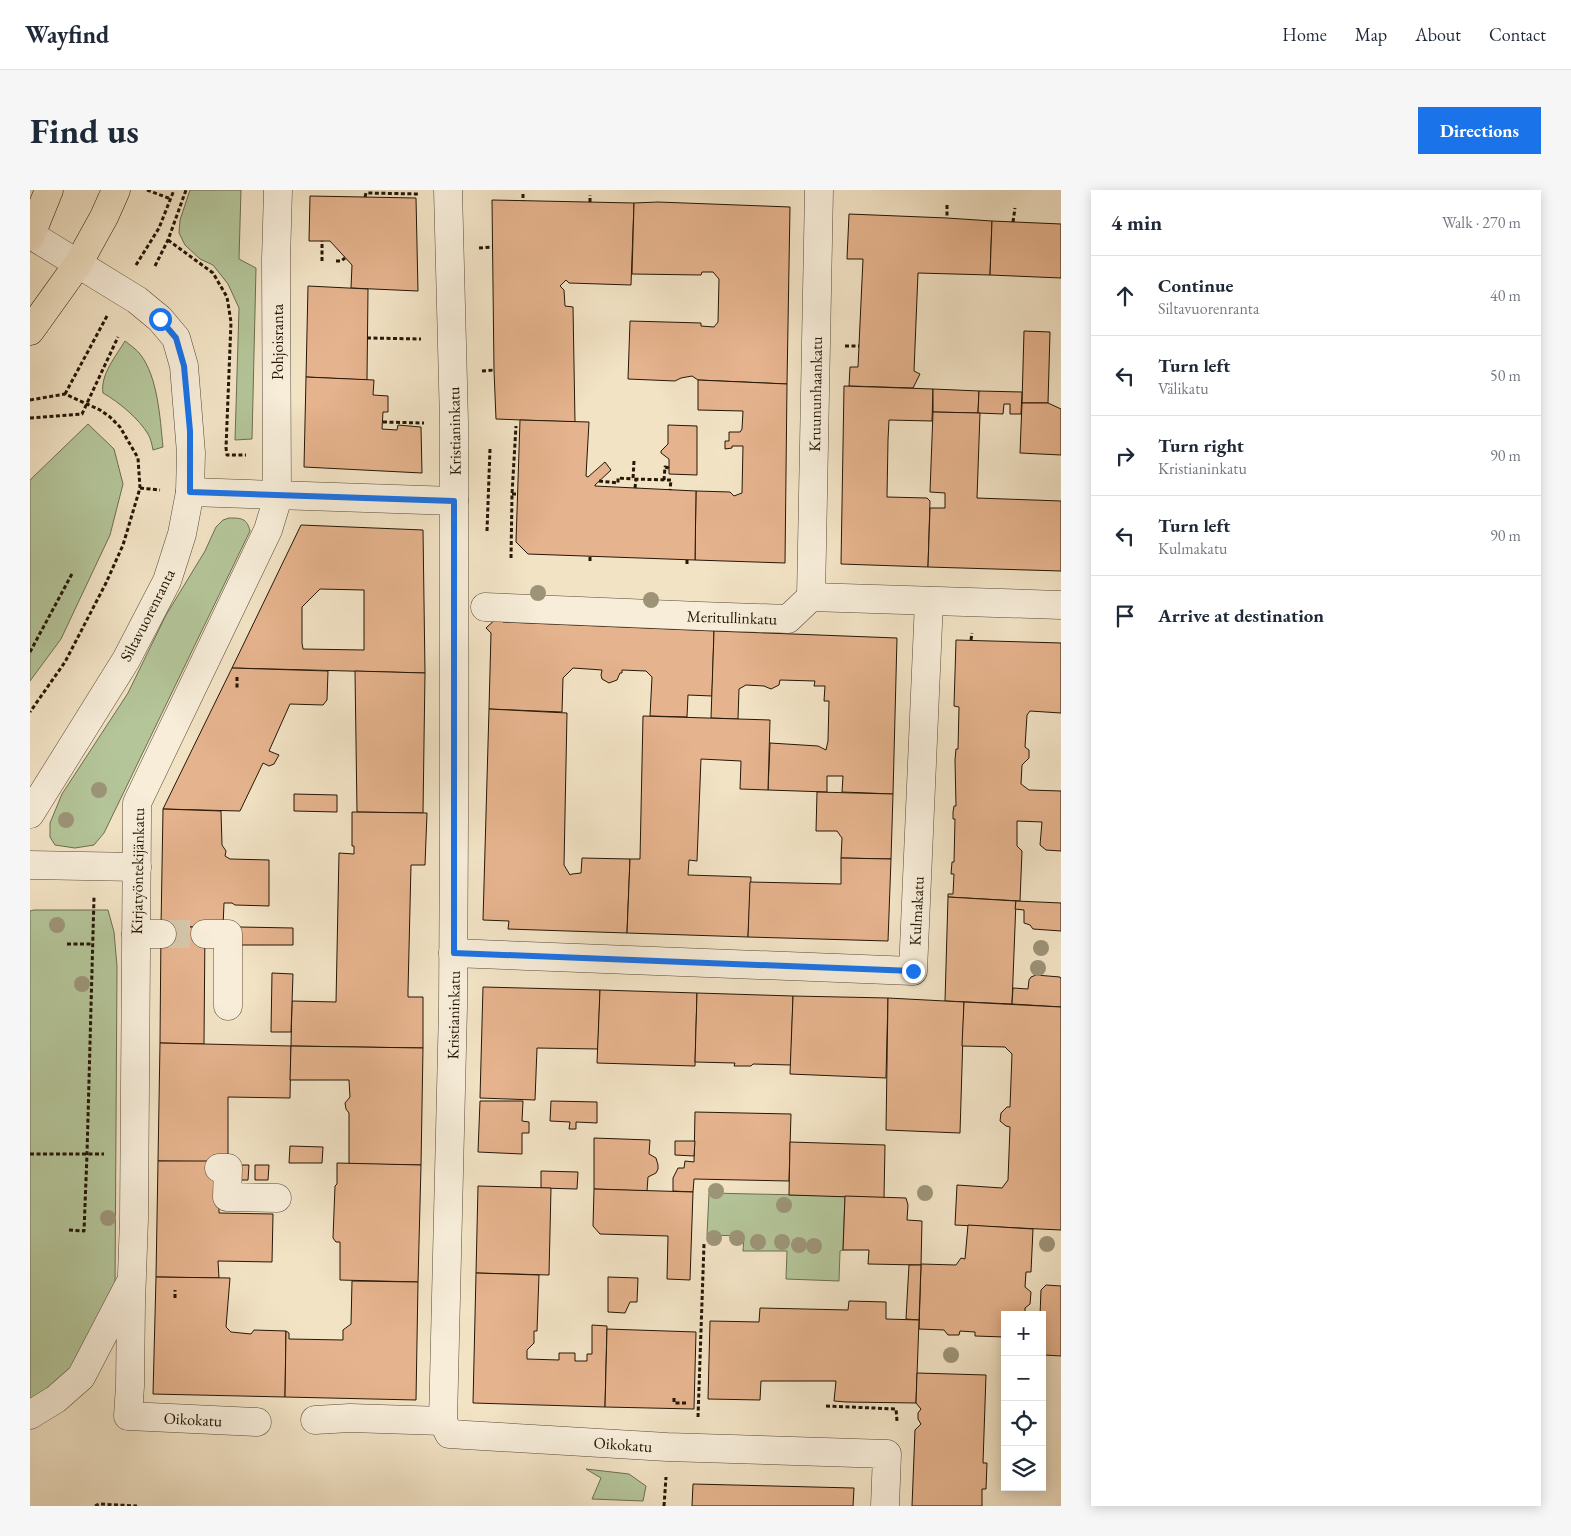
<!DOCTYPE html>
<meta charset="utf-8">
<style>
:root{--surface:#fff;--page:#f6f6f7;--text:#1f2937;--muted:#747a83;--line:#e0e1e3;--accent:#1a73e8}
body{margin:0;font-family:"EB Garamond",serif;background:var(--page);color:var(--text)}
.controls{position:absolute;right:15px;bottom:15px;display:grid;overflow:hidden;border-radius:0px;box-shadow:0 2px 12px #0003}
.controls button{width:45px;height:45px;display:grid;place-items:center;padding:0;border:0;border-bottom:1px solid var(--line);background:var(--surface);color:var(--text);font:25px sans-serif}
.stop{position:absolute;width:15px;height:15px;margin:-11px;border:4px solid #1a73e8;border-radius:50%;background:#fff}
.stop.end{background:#1a73e8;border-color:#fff;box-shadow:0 1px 5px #0008}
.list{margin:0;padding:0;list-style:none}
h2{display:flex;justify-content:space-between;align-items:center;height:65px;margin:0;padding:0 20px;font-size:21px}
h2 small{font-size:16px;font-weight:400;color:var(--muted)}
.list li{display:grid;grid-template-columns:32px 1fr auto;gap:15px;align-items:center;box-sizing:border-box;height:80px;padding:0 20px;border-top:1px solid var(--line)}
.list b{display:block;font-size:19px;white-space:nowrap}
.list p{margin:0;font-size:16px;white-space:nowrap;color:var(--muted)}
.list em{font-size:16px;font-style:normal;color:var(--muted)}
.icon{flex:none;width:28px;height:28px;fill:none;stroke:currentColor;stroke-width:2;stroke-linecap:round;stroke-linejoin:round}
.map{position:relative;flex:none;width:1031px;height:1316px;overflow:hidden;border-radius:0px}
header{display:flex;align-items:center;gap:30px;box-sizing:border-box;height:70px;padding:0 25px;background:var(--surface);border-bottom:1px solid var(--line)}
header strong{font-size:24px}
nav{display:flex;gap:28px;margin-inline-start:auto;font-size:18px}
.intro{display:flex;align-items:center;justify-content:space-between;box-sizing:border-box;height:120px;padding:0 30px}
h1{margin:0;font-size:35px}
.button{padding:12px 22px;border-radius:0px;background:var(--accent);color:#fff;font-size:18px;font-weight:700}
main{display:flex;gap:30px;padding:0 30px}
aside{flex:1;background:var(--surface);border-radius:0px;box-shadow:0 2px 12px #0003}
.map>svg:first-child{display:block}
</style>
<header>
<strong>Wayfind</strong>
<nav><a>Home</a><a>Map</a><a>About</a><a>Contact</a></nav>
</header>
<div class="intro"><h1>Find us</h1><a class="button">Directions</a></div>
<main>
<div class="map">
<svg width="1031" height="1316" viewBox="0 0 1031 1316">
<rect width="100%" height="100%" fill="#f2e3c5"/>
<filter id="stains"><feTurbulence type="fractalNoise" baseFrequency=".004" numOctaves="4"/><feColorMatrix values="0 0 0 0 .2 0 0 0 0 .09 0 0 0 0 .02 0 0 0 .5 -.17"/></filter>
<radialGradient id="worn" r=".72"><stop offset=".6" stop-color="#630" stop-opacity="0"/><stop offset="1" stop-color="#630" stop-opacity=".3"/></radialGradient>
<g fill="#b4c599" stroke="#6c6e50">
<path d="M160 0H211L209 69 226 78 222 249 205 250 209 118 198 94 183 75 170 69 155 55 149 43 150 30Z"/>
<path d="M95 151C100 155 106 159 110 164 128 187 130 228 133 257L123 260C122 255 121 249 118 244 109 229 89 212 73 203 70 185 86 166 95 151Z"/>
<path d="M58 234 84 259 93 294 80 345 31 449 0 491V290Z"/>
<path d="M199 328C211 328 217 328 220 341L74 643 64 655 45 658 25 655 20 647V633L32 604 98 503 136 425 175 361 186 337 193 330Z"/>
<path d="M4 720H78L84 742 87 776 85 1098 41 1181 0 1215V721Z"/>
<path d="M679 1003 815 1006 813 1060 810 1061 809 1091 756 1089 757 1061H713L714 1046 677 1045Z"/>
<path d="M556 1279 599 1284 616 1296 613 1311 562 1309 571 1288Z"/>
</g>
<g fill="#e5b38d" stroke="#251706" fill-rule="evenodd">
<path d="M280 6 386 8 388 101 321 98 322 75 300 51H279Z"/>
<path d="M462 10 604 13 601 95 539 93 536 90 530 96 534 100 535 116 543 117 545 232 466 229 464 180Z"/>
<path d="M628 12 760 17 757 194 668 190 662 186 651 188 645 191 598 189 600 131 671 133V136L684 137 688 132 689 89 683 82H672L671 85 602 84 604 13Z"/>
<path d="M819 24 917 28 962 31 960 85 888 83 884 181 890 184 883 198 819 196 820 177H828L833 69H817Z"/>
<path d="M962 31 1031 34V88L960 85Z"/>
<path d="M278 96 338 99 337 190 276 187Z"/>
<path d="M994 141 1020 142 1018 213H992Z"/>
<path d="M276 187 344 190 343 205 358 206V222H353L352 239 367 240 368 235 391 237 392 283 274 277Z"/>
<path d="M668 190 757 194 755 373 665 370 666 301 700 302 704 306 712 303 713 256H702V258L695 259V251H699V242H710L712 239 713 221 668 220Z"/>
<path d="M814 196 903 199 902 231 859 230 858 250 857 307 897 308 900 311 898 377 811 374Z"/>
<path d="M903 199 949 201 948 223 903 222Z"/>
<path d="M949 201 992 202 991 224H980V214H974L973 224 948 223Z"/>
<path d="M992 213H1018L1031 219V265L990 263Z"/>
<path d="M903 222 950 223 947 308 1031 311V381L898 377 900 318H915V303L900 302Z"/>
<path d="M490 230 559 232 556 286 558 287 575 272 581 280 565 295V296L666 301 665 370 498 364 486 352Z"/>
<path d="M638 235 667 236V285L639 284V269L631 263V261L638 254Z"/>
<path d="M271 335 393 340 395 483 202 478ZM290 399 334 400V460L273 459 272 453V417Z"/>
<path d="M468 427 473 432 684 441 682 506 658 505 657 527 620 526 622 487 616 481 592 480V483H590L587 490 579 493 572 489 571 485 572 480 543 478 533 488 532 522 459 519 461 443 456 438Z"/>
<path d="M684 441 867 448 863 604 812 602 813 586H797V602L738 600 740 553 788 556 796 560 798 551 799 511H794L795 496H784L785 491 750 490 749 495 741 499 734 496 716 495 709 499 708 529 681 528Z"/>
<path d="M926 450 1031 453V523L1000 521 997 525 995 557 999 560V568L992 575 991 594 999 600 1031 601V661L1016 660 1010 655 1012 632 987 631V656L992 661 990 711 918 707V704H923L924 684H921L922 672H924L925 629H923V622L924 616H926L925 570 926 559H928L929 517 924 516Z"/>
<path d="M202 478 298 481 297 510 293 515 260 514 239 561 249 565 244 574 239 576 233 573 210 621 133 619Z"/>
<path d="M325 481 395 483 393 623 327 622Z"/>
<path d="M459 519 537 523 534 675 540 685 542 684 551 683 552 668 600 669 597 743 478 739 479 731 453 730Z"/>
<path d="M613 526 740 530 738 600 710 599 711 571 671 569 667 671 659 670 658 685 721 687 718 747 597 743 600 669H610Z"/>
<path d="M787 602 863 604 861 669 811 668 812 648 807 641H786Z"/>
<path d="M264 604 307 605V622L264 621Z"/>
<path d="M133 619 191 621 192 655 196 661 195 666 200 669 239 670V716L205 715 202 713H194L193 737H131Z"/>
<path d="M322 622 397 623 395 675H381L378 801V807H393V858L261 856 262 811 306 812 309 663 324 664V656H322Z"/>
<path d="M811 668 861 669 858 751 718 747 720 692 811 694Z"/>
<path d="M918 707 986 711 982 814 915 811Z"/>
<path d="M986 711 1031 713V741L1003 739 1000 735 994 733V720L985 719Z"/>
<path d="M131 737H175L174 854 130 853Z"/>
<path d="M210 737 263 738V755H210Z"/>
<path d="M242 783 263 784 261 842H241Z"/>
<path d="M1006 785 1030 787 1031 789V817L982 814 983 798 998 799 999 790 1001 787Z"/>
<path d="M453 797 570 800 568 859 507 858 505 910 450 908Z"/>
<path d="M570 800 667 803 665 876 567 873Z"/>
<path d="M667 803 763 806 761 875 723 874 721 876H704L705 873 665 872Z"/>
<path d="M763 806 858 808 856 888 760 884Z"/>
<path d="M858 808 934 812 930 943 856 940Z"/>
<path d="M934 812 1031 817V1040L925 1035 927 995 972 998 978 990 980 937 976 936 970 931 971 923 977 917H980L982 864 975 857 932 856Z"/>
<path d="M130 853 261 856 260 908 198 907V972L128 971Z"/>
<path d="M261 856 393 858 391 975 319 974V923L316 919 315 913 320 907 319 890H260Z"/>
<path d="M450 911H493L492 931 499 932V943H492V964L448 962Z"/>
<path d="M521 911 567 912V933L546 932V939H539L540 932 520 931Z"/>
<path d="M665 922 761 924 759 991 664 989 663 1002 643 1001V988L648 978H654L655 971 664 972Z"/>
<path d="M564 948 620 950 619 964 626 968 628 975V979L626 983 618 987 617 1001 564 999Z"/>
<path d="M645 951H665L664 966 645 965Z"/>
<path d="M760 952 855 955 854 1008 759 1005Z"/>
<path d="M260 956 293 957 292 973H259Z"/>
<path d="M128 971H189V1023L243 1024 242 1072 188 1071 189 1088 126 1087Z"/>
<path d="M307 973 391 975 388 1092 310 1090V1052H306L303 1048 305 996 307 994Z"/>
<path d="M205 975H219L218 990H204Z"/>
<path d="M225 975H239L238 990H225Z"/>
<path d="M511 981 548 982 547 999 511 998Z"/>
<path d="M448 996 521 998 519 1085 446 1083Z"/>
<path d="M564 999 663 1002 660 1090 637 1089 638 1046 570 1044 563 1036Z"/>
<path d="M815 1006 876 1008 878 1015 877 1030 892 1031 891 1075 838 1074 839 1060H813Z"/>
<path d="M938 1035 1003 1039 1001 1082H996L995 1097 1001 1102 1000 1114 995 1118V1125H975V1147L945 1146V1142L930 1141 929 1145H918L914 1140 889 1139 891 1074 926 1075 931 1068 935 1069Z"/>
<path d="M879 1075H891L889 1130 876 1129Z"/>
<path d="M446 1083 509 1085 507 1141H504V1153L497 1160V1169L529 1170V1163H545V1171H557V1164H562V1135L577 1136 575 1217 443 1213Z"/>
<path d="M126 1087 200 1088 196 1137 201 1142 221 1144 224 1140 256 1141 255 1207 123 1204Z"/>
<path d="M578 1087 608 1088 607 1112H600L595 1123 578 1122Z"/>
<path d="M322 1091 388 1092 386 1210 255 1207 256 1141 259 1143V1149L313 1150V1140L321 1134Z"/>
<path d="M1016 1095 1031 1096V1166L1014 1165 1015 1151 1012 1149V1125H1010L1011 1100Z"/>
<path d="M819 1111 856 1112V1129L889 1130 886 1213 816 1212 804 1211 806 1191H731L730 1210 678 1209 680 1131 729 1132 730 1118 818 1120Z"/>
<path d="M577 1139 666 1142 664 1219 575 1217Z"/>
<path d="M887 1183 956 1185 953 1273H957L956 1299H952V1316H882L885 1240 891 1234 888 1229V1223L891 1219 886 1213Z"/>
<path d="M663 1294 824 1298 823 1316H662Z"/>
</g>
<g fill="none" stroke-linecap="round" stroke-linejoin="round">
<path stroke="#d3c4a8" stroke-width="28" stroke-dasharray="28 14" stroke-linecap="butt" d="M132 744H175"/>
<defs>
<g id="minor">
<path d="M418 0 424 232V633L423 817 413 1231 419 1244 637 1257 857 1264 855 1316"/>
<path d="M160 302 424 311"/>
<path d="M781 407 789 0"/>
<path d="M455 417 670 426 758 429 781 407 1031 415"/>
<path d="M0 624 96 470 137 391 152 344 160 302 161 263 154 176 146 148 130 129 107 110 1 45"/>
<path d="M0 675 107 677"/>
<path d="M106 744H132"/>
<path d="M175 744H198V816"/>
<path d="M423 763 883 781 899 411"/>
<path d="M189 978H198L197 1007 247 1008"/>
<path d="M0 1225 26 1209 51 1187 99 1095"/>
<path d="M285 1230 320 1228 413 1231"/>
<path d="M227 1232 98 1226 100 1196 101 1113 104 1029 107 630V613L238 340 245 317 247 305 246 70 248 0"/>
</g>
<g id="major">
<path d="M0 47 19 0"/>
<path d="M0 141 48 74 74 27 86 0"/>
</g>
</defs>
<use href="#minor" stroke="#584a36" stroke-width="29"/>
<use href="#major" stroke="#251706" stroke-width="29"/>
<g stroke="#251706" stroke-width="3" stroke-dasharray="4 2.5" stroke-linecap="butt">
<path d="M117 0 141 9"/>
<path d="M493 4V11"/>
<path d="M335 7 336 3 388 4"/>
<path d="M560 12V5"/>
<path d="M917 15V28"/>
<path d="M983 32 985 18"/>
<path d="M138 50 183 83 197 107 201 132 196 258 197 265H216"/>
<path d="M449 58 463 57"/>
<path d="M292 71V51"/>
<path d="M306 71H311L315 68"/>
<path d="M106 75 129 38 144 0"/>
<path d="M125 76 138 50 156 0"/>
<path d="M337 148 391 149"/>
<path d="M815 156H829"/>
<path d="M452 181 464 180"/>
<path d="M35 204 77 126"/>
<path d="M0 210 35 204 70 220 80 227 90 237 108 268 110 298 93 355 76 393 35 472 0 522"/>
<path d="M0 228 52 224 88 147"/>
<path d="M353 232 394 233"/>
<path d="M604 271 603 289 641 290 640 300"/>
<path d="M634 290 635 277 639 278"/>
<path d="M569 291 588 293V288L603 289"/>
<path d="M110 298 130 300"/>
<path d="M605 298 606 289"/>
<path d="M482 304H488"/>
<path d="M457 341 460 259"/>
<path d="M481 368 482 304 486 236"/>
<path d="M657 370V374"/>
<path d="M560 371V366"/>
<path d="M941 450 942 443"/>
<path d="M0 462 43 382"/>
<path d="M207 487V498"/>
<path d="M37 754H63"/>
<path d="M0 964H74"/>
<path d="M39 1040 54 1041 57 964 64 707"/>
<path d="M145 1108V1100"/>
<path d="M644 1208V1213H656"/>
<path d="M796 1216 866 1219 867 1231"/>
<path d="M668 1227 674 1054"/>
<path d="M65 1316 69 1314 107 1316"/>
<path d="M634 1316 636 1287"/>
</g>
<use href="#minor" stroke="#f7edd9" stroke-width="28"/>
<use href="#major" stroke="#f2e3c5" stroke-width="28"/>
</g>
<g fill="#9d9478">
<circle cx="508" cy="403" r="8"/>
<circle cx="621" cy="410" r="8"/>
<circle cx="69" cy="600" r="8"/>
<circle cx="36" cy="630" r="8"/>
<circle cx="27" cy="735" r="8"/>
<circle cx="1011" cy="758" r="8"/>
<circle cx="1008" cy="778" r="8"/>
<circle cx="52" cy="794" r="8"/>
<circle cx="686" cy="1001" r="8"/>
<circle cx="895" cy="1003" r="8"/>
<circle cx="754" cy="1015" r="8"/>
<circle cx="78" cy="1028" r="8"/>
<circle cx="684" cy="1048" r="8"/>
<circle cx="707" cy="1048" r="8"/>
<circle cx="728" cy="1052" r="8"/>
<circle cx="752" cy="1052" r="8"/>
<circle cx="1017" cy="1054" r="8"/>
<circle cx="769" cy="1055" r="8"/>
<circle cx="784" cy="1056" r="8"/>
<circle cx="921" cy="1165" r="8"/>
</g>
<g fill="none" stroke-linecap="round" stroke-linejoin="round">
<path stroke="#1a73e8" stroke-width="6" d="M130 129 146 148 154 176 160 241V302L424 311V763L883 781"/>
</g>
<g text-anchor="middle" stroke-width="4" stroke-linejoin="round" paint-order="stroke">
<g font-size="16" fill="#251706" stroke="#f7edd9">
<text transform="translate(247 152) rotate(-90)" y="6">Pohjoisranta</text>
<text transform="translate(785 204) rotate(-89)" y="6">Kruununhaankatu</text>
<text transform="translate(424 241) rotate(-91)" y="6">Kristianinkatu</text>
<text transform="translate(117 425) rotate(-63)" y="6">Siltavuorenranta</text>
<text transform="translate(702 427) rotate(2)" y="6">Meritullinkatu</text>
<text transform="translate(107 681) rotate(-89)" y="6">Kirjatyöntekijänkatu</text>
<text transform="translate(886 721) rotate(-87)" y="6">Kulmakatu</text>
<text transform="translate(423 825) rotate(-89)" y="6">Kristianinkatu</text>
<text transform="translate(163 1229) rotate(3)" y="6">Oikokatu</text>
<text transform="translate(593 1254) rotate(4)" y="6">Oikokatu</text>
</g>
</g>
<rect width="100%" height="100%" filter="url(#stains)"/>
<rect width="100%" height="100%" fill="url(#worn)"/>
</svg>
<div class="controls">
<button>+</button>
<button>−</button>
<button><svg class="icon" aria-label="locate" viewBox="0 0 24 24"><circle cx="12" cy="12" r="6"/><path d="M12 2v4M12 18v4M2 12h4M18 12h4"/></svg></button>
<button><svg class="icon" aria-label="layers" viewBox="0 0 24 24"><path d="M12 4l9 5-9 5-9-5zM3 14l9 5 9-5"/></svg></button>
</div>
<div class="stop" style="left:130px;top:129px"></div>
<div class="stop end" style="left:883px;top:781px"></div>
</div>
<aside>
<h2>4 min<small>Walk · 270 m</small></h2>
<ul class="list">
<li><svg class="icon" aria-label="ahead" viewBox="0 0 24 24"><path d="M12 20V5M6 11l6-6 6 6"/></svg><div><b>Continue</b><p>Siltavuorenranta</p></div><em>40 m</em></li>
<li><svg class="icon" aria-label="left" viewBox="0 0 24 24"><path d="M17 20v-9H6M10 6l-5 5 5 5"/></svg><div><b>Turn left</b><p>Välikatu</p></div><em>50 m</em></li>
<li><svg class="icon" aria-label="right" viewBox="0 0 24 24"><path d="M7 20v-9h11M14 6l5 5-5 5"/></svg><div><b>Turn right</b><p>Kristianinkatu</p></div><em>90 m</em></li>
<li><svg class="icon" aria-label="left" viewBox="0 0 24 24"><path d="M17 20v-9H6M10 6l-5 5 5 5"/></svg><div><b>Turn left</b><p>Kulmakatu</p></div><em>90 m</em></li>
<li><svg class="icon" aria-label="arrive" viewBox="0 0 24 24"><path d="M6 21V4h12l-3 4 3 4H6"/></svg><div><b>Arrive at destination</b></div></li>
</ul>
</aside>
</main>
